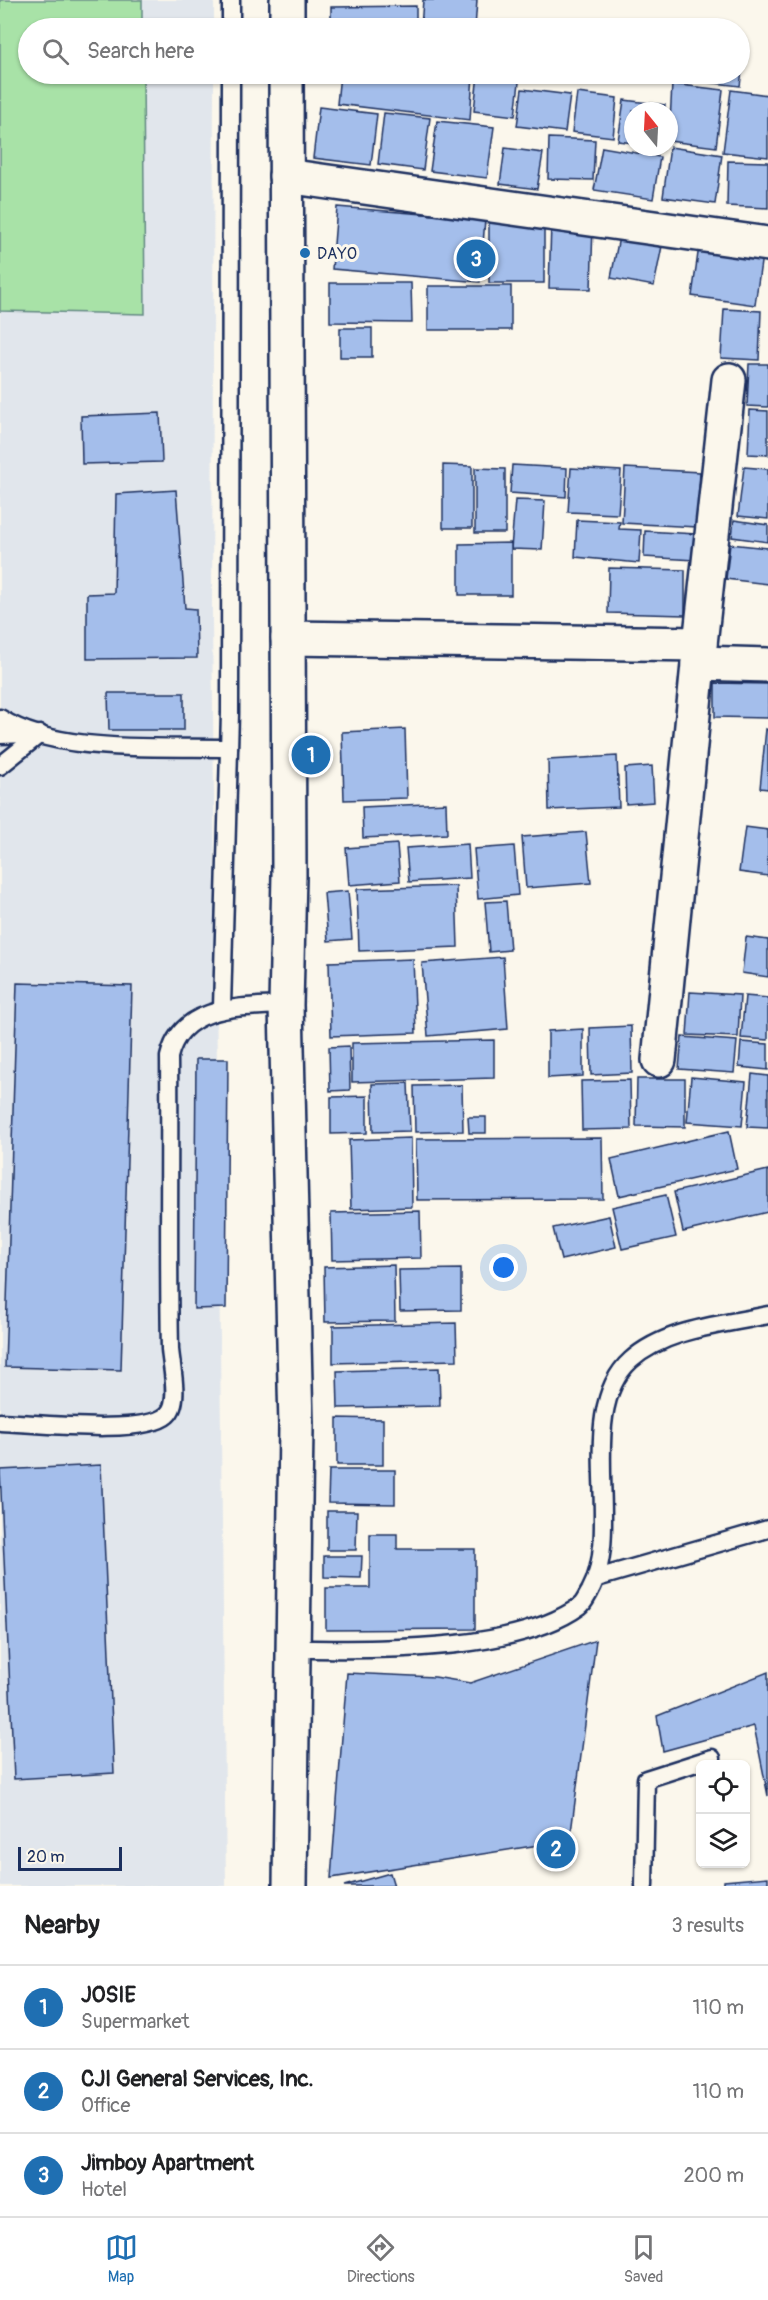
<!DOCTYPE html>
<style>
:root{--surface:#fff;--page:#f6f6f6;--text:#202124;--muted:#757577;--line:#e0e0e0;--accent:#1f6fb2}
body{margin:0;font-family:Pangolin,sans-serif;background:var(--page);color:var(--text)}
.controls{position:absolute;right:18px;bottom:18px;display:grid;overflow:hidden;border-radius:9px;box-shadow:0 2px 4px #0004}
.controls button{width:54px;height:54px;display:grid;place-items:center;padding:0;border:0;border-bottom:2px solid var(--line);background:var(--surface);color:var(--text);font:30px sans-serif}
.compass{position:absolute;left:624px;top:102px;width:54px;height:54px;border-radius:50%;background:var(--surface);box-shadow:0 2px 4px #0004;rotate:342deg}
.scale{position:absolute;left:18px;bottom:15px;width:104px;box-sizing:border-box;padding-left:6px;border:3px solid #1b2f5e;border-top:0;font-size:16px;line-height:21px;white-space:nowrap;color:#1b2f5e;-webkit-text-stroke:4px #fbf7ec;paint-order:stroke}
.you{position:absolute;left:504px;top:1268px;width:21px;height:21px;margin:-15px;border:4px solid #fff;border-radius:50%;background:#1a73e8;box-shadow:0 0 0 9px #1a73e833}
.badge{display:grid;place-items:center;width:39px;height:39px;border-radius:50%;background:var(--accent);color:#fff;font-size:20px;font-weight:700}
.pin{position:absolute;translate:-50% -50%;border:3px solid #fff;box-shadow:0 2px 6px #0006}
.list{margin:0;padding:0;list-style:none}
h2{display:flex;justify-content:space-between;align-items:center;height:78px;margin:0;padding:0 24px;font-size:26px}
h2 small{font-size:20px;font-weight:400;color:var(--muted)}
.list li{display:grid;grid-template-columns:39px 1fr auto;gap:18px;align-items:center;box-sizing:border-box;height:84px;padding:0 24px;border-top:2px solid var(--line)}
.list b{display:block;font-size:22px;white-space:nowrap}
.list p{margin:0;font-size:20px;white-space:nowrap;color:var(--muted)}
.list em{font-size:20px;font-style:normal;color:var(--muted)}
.icon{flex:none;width:33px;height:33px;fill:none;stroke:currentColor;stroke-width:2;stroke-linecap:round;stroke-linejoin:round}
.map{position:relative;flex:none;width:768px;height:1886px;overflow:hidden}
.search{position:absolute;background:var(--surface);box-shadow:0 2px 4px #0004;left:18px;right:18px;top:18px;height:66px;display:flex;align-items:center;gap:15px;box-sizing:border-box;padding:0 21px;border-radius:33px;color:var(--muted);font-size:22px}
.sheet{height:330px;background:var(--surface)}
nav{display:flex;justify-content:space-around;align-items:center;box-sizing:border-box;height:84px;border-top:2px solid var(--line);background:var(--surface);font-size:16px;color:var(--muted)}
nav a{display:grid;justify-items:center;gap:3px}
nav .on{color:var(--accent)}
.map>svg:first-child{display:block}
</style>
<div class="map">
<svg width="768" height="1886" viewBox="0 0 768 1886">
<rect width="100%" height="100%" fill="#fbf7ec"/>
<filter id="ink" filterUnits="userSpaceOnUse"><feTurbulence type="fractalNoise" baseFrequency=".0167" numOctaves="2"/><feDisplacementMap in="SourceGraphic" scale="12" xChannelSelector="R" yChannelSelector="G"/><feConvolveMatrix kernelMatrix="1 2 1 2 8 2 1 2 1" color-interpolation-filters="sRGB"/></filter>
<g filter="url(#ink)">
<path fill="#e1e6ec" d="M0 0H214V28H28V74H214L212 618 226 1886H0Z"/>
<path fill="#a8e2a7" stroke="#628882" stroke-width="1.5" d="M0 0H142V28H28V74H143L145 314 0 311Z"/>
<g fill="#a4beeb" stroke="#1b2f5e" stroke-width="1.5">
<path d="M423 0H477L475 28H421Z"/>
<path d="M416 6V28H331V7Z"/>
<path d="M740 48 745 49 740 86 672 78V74H740Z"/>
<path d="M340 74 418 80V74H473L470 120 337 104Z"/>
<path d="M478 74H520L515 116 474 111Z"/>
<path d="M672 84 723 90 716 147 669 141Z"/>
<path d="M522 89 570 95 565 132 517 126Z"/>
<path d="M731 90 768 95V157L723 152Z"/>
<path d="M577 93 617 98 613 137 572 132Z"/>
<path d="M624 100 665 105 664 111H633V143L618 141Z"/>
<path d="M319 107 377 114 371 165 313 158Z"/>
<path d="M384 113 430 118 423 170 378 164Z"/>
<path d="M437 121 494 127 487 178 430 171Z"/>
<path d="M549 138 595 140 593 180 548 179Z"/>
<path d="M602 147 660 157 653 199 594 190Z"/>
<path d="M670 147 722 155 715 204 663 197Z"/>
<path d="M505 148 543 153 537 189 500 184Z"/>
<path d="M728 161 768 162V208L727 206Z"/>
<path d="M337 207 485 219 480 282 332 269Z"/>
<rect x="489" y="221" width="55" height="62"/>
<path d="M551 224 593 225 591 289 549 288Z"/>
<path d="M619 237 662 246 654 286 611 278Z"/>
<path d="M700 239 763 248 755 305 692 296Z"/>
<path d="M330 283H411L412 323 330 322Z"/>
<rect x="428" y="286" width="83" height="44"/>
<path d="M724 309 761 311 759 360 721 358Z"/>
<rect x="340" y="328" width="32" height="29"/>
<path d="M749 364H768V407L747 406Z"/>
<path d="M750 410 768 411V455L748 454Z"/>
<path d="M160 413 162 462 82 464 81 416Z"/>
<path d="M443 465 472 466V528H443Z"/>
<path d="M512 465 567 468 566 497 510 493Z"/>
<path d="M744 467 768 469V519L738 516Z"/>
<path d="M475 468 505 469V533H475Z"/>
<path d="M571 468 621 471 618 514 568 512Z"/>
<path d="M625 468 700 472 697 527 622 523Z"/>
<path d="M176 490 185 608 196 609 197 658 87 659V594L114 593 116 494Z"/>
<path d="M515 500 545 501 542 550 511 549Z"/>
<path d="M577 520 620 522 619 529 641 530 639 563 575 557Z"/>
<path d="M734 520 768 525V542L732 537Z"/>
<path d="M645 531 696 534 695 560 644 557Z"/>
<path d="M511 543V595H459V544Z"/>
<path d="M730 544 768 548V584L726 579Z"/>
<path d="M609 568 685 570V615L608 613Z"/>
<path d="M715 683 768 684V718L715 717Z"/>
<path d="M108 693H184V730H109Z"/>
<path d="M405 729 407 798 344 800 342 732Z"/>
<path d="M766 729 768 730V789L760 788Z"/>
<path d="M617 756 619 807 549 810 548 760Z"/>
<path d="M652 766 654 802 626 804 625 768Z"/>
<path d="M446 803 447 834 363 838 362 807Z"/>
<path d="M745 827 768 830V876L739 872Z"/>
<path d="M586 832 591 883 526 888 522 837Z"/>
<path d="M397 844 400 881 349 885 346 848Z"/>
<path d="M468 844 470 878 409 882 406 848Z"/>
<path d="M514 846 518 895 478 899 474 849Z"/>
<path d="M456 886 458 947 359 951 357 889Z"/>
<path d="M348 891 352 939 328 941 324 893Z"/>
<path d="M506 901 510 950 489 952 485 902Z"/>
<path d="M746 937 768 940V977L742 973Z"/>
<path d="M503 957 508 1029 428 1036 422 963Z"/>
<path d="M413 959 416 1033 331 1036 329 962Z"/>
<path d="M17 983 132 986 121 1370 5 1367Z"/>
<path d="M690 992 740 995 738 1037 687 1035Z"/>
<path d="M745 996 768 998V1040L741 1038Z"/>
<path d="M631 1026 632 1073 591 1075 590 1028Z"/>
<path d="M583 1029V1076L548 1078V1031Z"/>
<path d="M682 1037 737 1041 734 1073 679 1069Z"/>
<path d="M494 1040V1078L352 1082V1043Z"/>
<path d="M741 1042 768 1044V1070L739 1067Z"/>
<path d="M349 1046 350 1090 330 1091 329 1047Z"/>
<path d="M196 1059H228L226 1308 194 1309Z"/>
<path d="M752 1074 768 1076V1128L747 1127Z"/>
<path d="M691 1077 746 1082 742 1126 687 1122Z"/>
<path d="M637 1079H685V1127L636 1126Z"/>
<path d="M630 1080 631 1129 582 1130 581 1081Z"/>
<path d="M408 1083 410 1131 373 1132 372 1084Z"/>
<path d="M462 1085 463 1131 415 1132 414 1086Z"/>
<path d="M367 1096V1133L331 1134V1097Z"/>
<path d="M468 1117H486V1133H469Z"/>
<path d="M729 1131 737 1169 619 1196 611 1159Z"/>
<path d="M411 1138 412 1207 351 1209 349 1140Z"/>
<path d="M602 1138 603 1199 417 1200 416 1139Z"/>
<path d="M768 1170V1212L683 1232 674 1192Z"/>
<path d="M666 1195 676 1237 622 1249 612 1207Z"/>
<path d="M420 1211 421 1258 332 1260 331 1213Z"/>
<path d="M609 1216 616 1247 561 1260 553 1228Z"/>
<path d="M394 1265 395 1321 325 1322 324 1267Z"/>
<path d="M461 1269V1310L400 1311 399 1270Z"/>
<path d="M456 1323 457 1360 333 1363V1326Z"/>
<path d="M439 1368 440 1406 338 1408 337 1371Z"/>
<path d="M337 1418 383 1419V1465H337Z"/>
<path d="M101 1465 114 1773 14 1779 0 1470Z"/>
<path d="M329 1470H395V1504L328 1503Z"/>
<path d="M327 1511H357L356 1550H327Z"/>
<path d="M370 1534H397V1549H475V1629L326 1630V1588H370Z"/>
<path d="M324 1556H362L361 1578 324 1577Z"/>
<path d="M596 1640 570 1840 331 1878 347 1673 435 1677 470 1683Z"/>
<path d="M768 1672V1796L754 1726 663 1751 657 1716Z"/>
<path d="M390 1873 394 1886H344Z"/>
<path d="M768 1877V1886H724V1881Z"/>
</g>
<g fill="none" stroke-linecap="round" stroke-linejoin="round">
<defs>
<g id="service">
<path d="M231 0V28"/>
<path d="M0 718C57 755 163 746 229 748"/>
<path d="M0 735 27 734"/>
<path d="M0 766 40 734"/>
<path d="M222 1008 230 713 231 74"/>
<path d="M0 1422C33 1423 144 1436 167 1415 181 1403 171 1366 170 1349 168 1252 170 1154 169 1057 181 1004 242 1007 286 1005"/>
<path d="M597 1578 768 1529"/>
<path d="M291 1649C371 1649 514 1654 580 1606 584 1603 587 1596 590 1591 624 1530 574 1411 631 1360 667 1328 723 1325 768 1315"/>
<path d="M644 1886 646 1779 712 1758"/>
</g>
<g id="minor">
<path d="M287 28V0"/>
<path d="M286 74 289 875 286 1005 296 1426 290 1886"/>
<path d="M286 176 768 244"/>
<path d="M288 638 700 644 729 380"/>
<path d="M698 663 768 665"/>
<path d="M659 1060 700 644"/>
</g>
</defs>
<use href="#service" stroke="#1b2f5e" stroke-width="21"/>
<use href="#minor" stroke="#1b2f5e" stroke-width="38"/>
<use href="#service" stroke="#fbf7ec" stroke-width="16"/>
<use href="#minor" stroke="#fbf7ec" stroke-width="33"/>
</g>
</g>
<circle fill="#1f6fb2" stroke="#fbf7ec" stroke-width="2" cx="305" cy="253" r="6"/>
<g text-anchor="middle" stroke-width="6" stroke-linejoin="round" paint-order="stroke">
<g font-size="16" fill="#1b2f5e" stroke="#fbf7ec" text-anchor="start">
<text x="317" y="259">DAYO</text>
</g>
</g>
</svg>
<div class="controls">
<button><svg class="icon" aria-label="locate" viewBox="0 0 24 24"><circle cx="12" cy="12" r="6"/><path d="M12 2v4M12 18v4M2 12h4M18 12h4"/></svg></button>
<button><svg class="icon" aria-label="layers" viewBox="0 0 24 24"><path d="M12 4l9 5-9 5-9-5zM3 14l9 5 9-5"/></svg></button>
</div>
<svg class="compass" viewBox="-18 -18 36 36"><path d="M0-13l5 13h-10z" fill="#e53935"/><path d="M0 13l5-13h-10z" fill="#757577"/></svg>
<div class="scale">20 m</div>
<div class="you"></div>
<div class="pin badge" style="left:311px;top:755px">1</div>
<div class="pin badge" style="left:556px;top:1849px">2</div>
<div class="pin badge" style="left:476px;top:259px">3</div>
<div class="search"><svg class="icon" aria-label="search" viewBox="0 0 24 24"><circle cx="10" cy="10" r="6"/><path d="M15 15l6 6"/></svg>Search here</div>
</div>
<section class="sheet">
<h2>Nearby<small>3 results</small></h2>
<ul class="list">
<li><span class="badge">1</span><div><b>JOSIE</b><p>Supermarket</p></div><em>110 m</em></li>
<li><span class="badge">2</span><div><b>CJI General Services, Inc.</b><p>Office</p></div><em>110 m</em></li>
<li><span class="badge">3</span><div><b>Jimboy Apartment</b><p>Hotel</p></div><em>200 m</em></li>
</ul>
</section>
<nav>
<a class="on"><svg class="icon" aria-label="map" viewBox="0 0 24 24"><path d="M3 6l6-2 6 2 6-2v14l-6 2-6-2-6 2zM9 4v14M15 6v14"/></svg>Map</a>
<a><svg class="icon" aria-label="directions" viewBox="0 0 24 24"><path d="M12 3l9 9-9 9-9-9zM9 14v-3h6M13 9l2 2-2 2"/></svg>Directions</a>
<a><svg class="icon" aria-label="saved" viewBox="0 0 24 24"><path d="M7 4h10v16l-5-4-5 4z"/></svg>Saved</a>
</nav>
